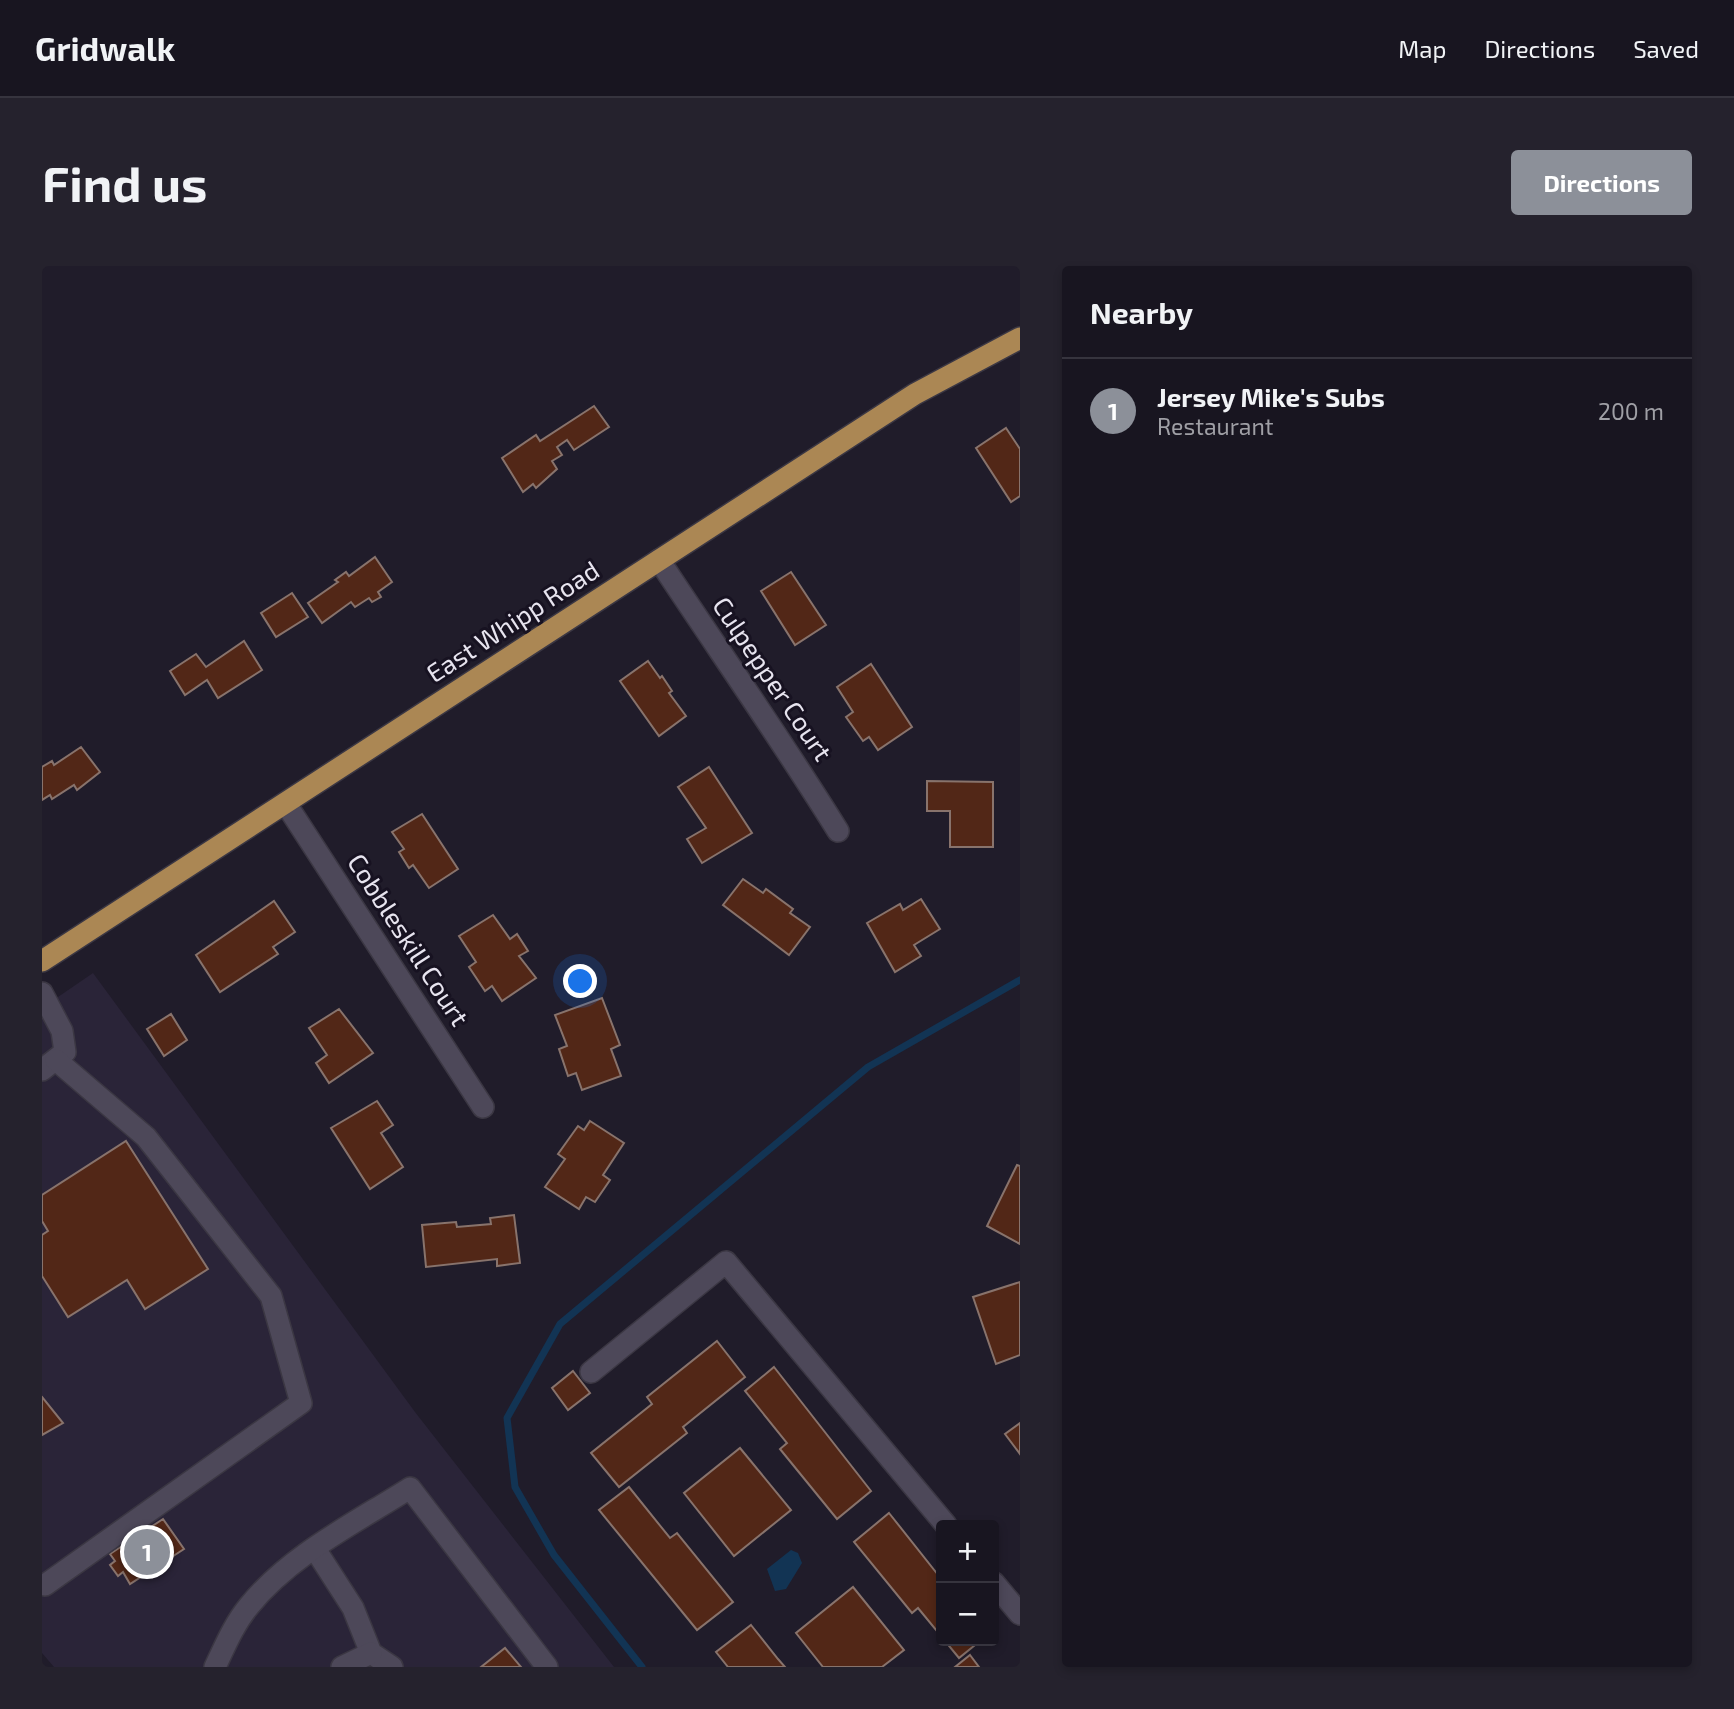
<!DOCTYPE html>
<meta charset="utf-8">
<style>
:root{--surface:#181520;--page:#25222d;--text:#f1f3f6;--muted:#9f9fa5;--line:#36343e;--accent:#8c9099}
body{margin:0;font-family:"Exo 2",sans-serif;background:var(--page);color:var(--text)}
.controls{position:absolute;right:21px;bottom:21px;display:grid;overflow:hidden;border-radius:7px;box-shadow:0 4px 10px #0003}
.controls button{width:63px;height:63px;display:grid;place-items:center;padding:0;border:0;border-bottom:2px solid var(--line);background:var(--surface);color:var(--text);font:35px sans-serif}
.you{position:absolute;left:539px;top:716px;width:24px;height:24px;margin:-18px;border:5px solid #fff;border-radius:50%;background:#1a73e8;box-shadow:0 0 0 10px #1a73e833}
.badge{display:grid;place-items:center;width:46px;height:46px;border-radius:50%;background:var(--accent);color:#fff;font-size:23px;font-weight:700}
.pin{position:absolute;translate:-50% -50%;border:4px solid #fff;box-shadow:0 2px 7px #0006}
.list{margin:0;padding:0;list-style:none}
h2{display:flex;justify-content:space-between;align-items:center;height:91px;margin:0;padding:0 28px;font-size:30px}
h2 small{font-size:23px;font-weight:400;color:var(--muted)}
.list li{display:grid;grid-template-columns:46px 1fr auto;gap:21px;align-items:center;box-sizing:border-box;height:105px;padding:0 28px;border-top:2px solid var(--line)}
.list b{display:block;font-size:26px;white-space:nowrap}
.list p{margin:0;font-size:23px;white-space:nowrap;color:var(--muted)}
.list em{font-size:23px;font-style:normal;color:var(--muted)}
.map{position:relative;flex:none;width:978px;height:1401px;overflow:hidden;border-radius:7px}
header{display:flex;align-items:center;gap:42px;box-sizing:border-box;height:98px;padding:0 35px;background:var(--surface);border-bottom:2px solid var(--line)}
header strong{font-size:33px}
nav{display:flex;gap:38px;margin-inline-start:auto;font-size:24px}
.intro{display:flex;align-items:center;justify-content:space-between;box-sizing:border-box;height:168px;padding:0 42px}
h1{margin:0;font-size:49px}
.button{padding:18px 32px;border-radius:7px;background:var(--accent);color:#fff;font-size:24px;font-weight:700}
main{display:flex;gap:42px;padding:0 42px}
aside{flex:1;background:var(--surface);border-radius:7px;box-shadow:0 4px 10px #0003}
.map>svg:first-child{display:block}
</style>
<header>
<strong>Gridwalk</strong>
<nav><a>Map</a><a>Directions</a><a>Saved</a></nav>
</header>
<div class="intro"><h1>Find us</h1><a class="button">Directions</a></div>
<main>
<div class="map">
<svg width="978" height="1401" viewBox="0 0 978 1401">
<rect width="100%" height="100%" fill="#201c2a"/>
<path fill="#2a2438" d="M51 707 373 1146 572 1401H12L0 1387V742Z"/>
<path fill="#123454" d="M749 1284 756 1287 760 1297 744 1323 733 1325 725 1303Z"/>
<g fill="none" stroke-linecap="round" stroke-linejoin="round">
<path stroke="#123454" stroke-width="7" d="M600 1401 512 1289 473 1221 465 1152 518 1058 826 801 978 714"/>
</g>
<g fill="#522717" stroke="#88736c" stroke-width="2">
<path d="M552 140 567 161 532 184 525 174 515 181 520 189 510 195 515 203 494 222 491 218 481 226 460 192 494 169 498 175Z"/>
<path d="M964 162 978 183V230L969 236 934 182Z"/>
<path d="M333 291 350 316 336 326 339 331 330 336 327 332 313 341 309 336 280 357 266 337 296 316 293 314 304 306 307 310Z"/>
<path d="M749 306 784 359 753 379 719 325Z"/>
<path d="M250 327 266 351 234 371 219 347Z"/>
<path d="M202 375 220 404 176 432 165 414 143 429 128 405 154 388 164 401Z"/>
<path d="M606 395 618 412 620 410 630 425 627 427 644 450 617 470 578 415Z"/>
<path d="M829 398 870 461 836 484 827 471 821 475 804 451 811 446 795 421Z"/>
<path d="M39 481 58 506 35 524 32 519 10 533 8 529 0 534V501L10 495 12 499Z"/>
<path d="M667 501 710 567 660 597 645 573 664 562 636 521Z"/>
<path d="M885 515 951 516V581H908V545H885Z"/>
<path d="M380 548 416 603 387 622 371 599 367 602 357 586 362 583 350 566Z"/>
<path d="M701 613 721 627 724 623 751 643 748 647 768 661 747 689 681 639Z"/>
<path d="M879 633 898 663 872 679 879 690 853 706 825 657 858 638 861 644Z"/>
<path d="M232 635 253 666 231 681 236 688 178 726 154 689Z"/>
<path d="M451 649 468 673 475 668 486 685 477 690 494 712 460 735 450 720 443 725 427 701 434 696 417 670Z"/>
<path d="M560 732 578 779 569 783 579 810 540 824 534 807 526 810 517 783 525 780 513 749Z"/>
<path d="M297 743 331 787 287 817 274 797 285 789 267 762Z"/>
<path d="M129 748 145 774 122 790 105 763Z"/>
<path d="M335 835 351 859 339 867 361 901 328 923 289 862Z"/>
<path d="M548 855 582 877 561 909 568 914 553 936 544 931 537 943 503 921 523 893 516 888 536 860 542 864Z"/>
<path d="M84 875 166 1003 103 1043 85 1014 26 1051 0 1010V969L6 965 0 955V929Z"/>
<path d="M975 899 978 900V978L945 960Z"/>
<path d="M472 949 478 997 455 1000V993L384 1001 380 959 414 956 415 961 449 958 448 952Z"/>
<path d="M978 1016V1089L954 1098 931 1031Z"/>
<path d="M675 1075 703 1111 641 1161 645 1167 577 1221 549 1187 610 1138 605 1131Z"/>
<path d="M732 1101 829 1225 795 1253 738 1183 745 1177 703 1125Z"/>
<path d="M531 1105 548 1127 526 1144 510 1122Z"/>
<path d="M0 1131 21 1157 0 1169Z"/>
<path d="M978 1157V1188L963 1168Z"/>
<path d="M698 1182 749 1244 692 1290 642 1227Z"/>
<path d="M587 1221 628 1272 635 1267 691 1336 655 1364 557 1244Z"/>
<path d="M847 1247 897 1310 899 1309V1370L876 1342 870 1347 812 1276Z"/>
<path d="M121 1253 142 1283 88 1318 81 1306 76 1310 68 1299 73 1295 68 1288Z"/>
<path d="M811 1321 862 1384 840 1401H781L754 1367Z"/>
<path d="M709 1359 736 1393 743 1401H686L674 1386Z"/>
<path d="M903 1375H938L917 1392Z"/>
<path d="M463 1382 479 1401H439Z"/>
<path d="M928 1389 937 1401H913Z"/>
</g>
<g fill="none" stroke-linecap="round" stroke-linejoin="round">
<defs>
<g id="minor">
<path d="M617 294C677 385 739 473 796 565"/>
<path d="M244 538 441 841"/>
<path d="M0 727 20 765 23 786 0 804"/>
<path d="M549 1106 684 996 904 1259"/>
<path d="M273 1283 311 1342 329 1387 350 1401"/>
<path d="M952 1317 978 1348"/>
<path d="M3 1319 259 1137 229 1030 104 871 14 794"/>
<path d="M173 1401C183 1380 192 1358 207 1340 248 1289 313 1257 368 1222L505 1401"/>
<path d="M300 1401 329 1387"/>
</g>
<path id="major" d="M0 695 873 128 978 72"/>
</defs>
<use href="#minor" stroke="#3b3743" stroke-width="24"/>
<use href="#major" stroke="#3b3743" stroke-width="24"/>
<use href="#minor" stroke="#4d4859" stroke-width="21"/>
<use href="#major" stroke="#ab8754" stroke-width="21"/>
</g>
<g text-anchor="middle" stroke-width="6" stroke-linejoin="round" paint-order="stroke">
<g font-size="26" fill="#e7e4ef" stroke="#171221">
<text transform="translate(471 356) rotate(-33)" y="9">East Whipp Road</text>
<text transform="translate(730 413) rotate(56)" y="9">Culpepper Court</text>
<text transform="translate(366 674) rotate(57)" y="9">Cobbleskill Court</text>
</g>
</g>
</svg>
<div class="controls">
<button>+</button>
<button>−</button>
</div>
<div class="you"></div>
<div class="pin badge" style="left:105px;top:1286px">1</div>
</div>
<aside>
<h2>Nearby<small></small></h2>
<ul class="list">
<li><span class="badge">1</span><div><b>Jersey Mike's Subs</b><p>Restaurant</p></div><em>200 m</em></li>
</ul>
</aside>
</main>
